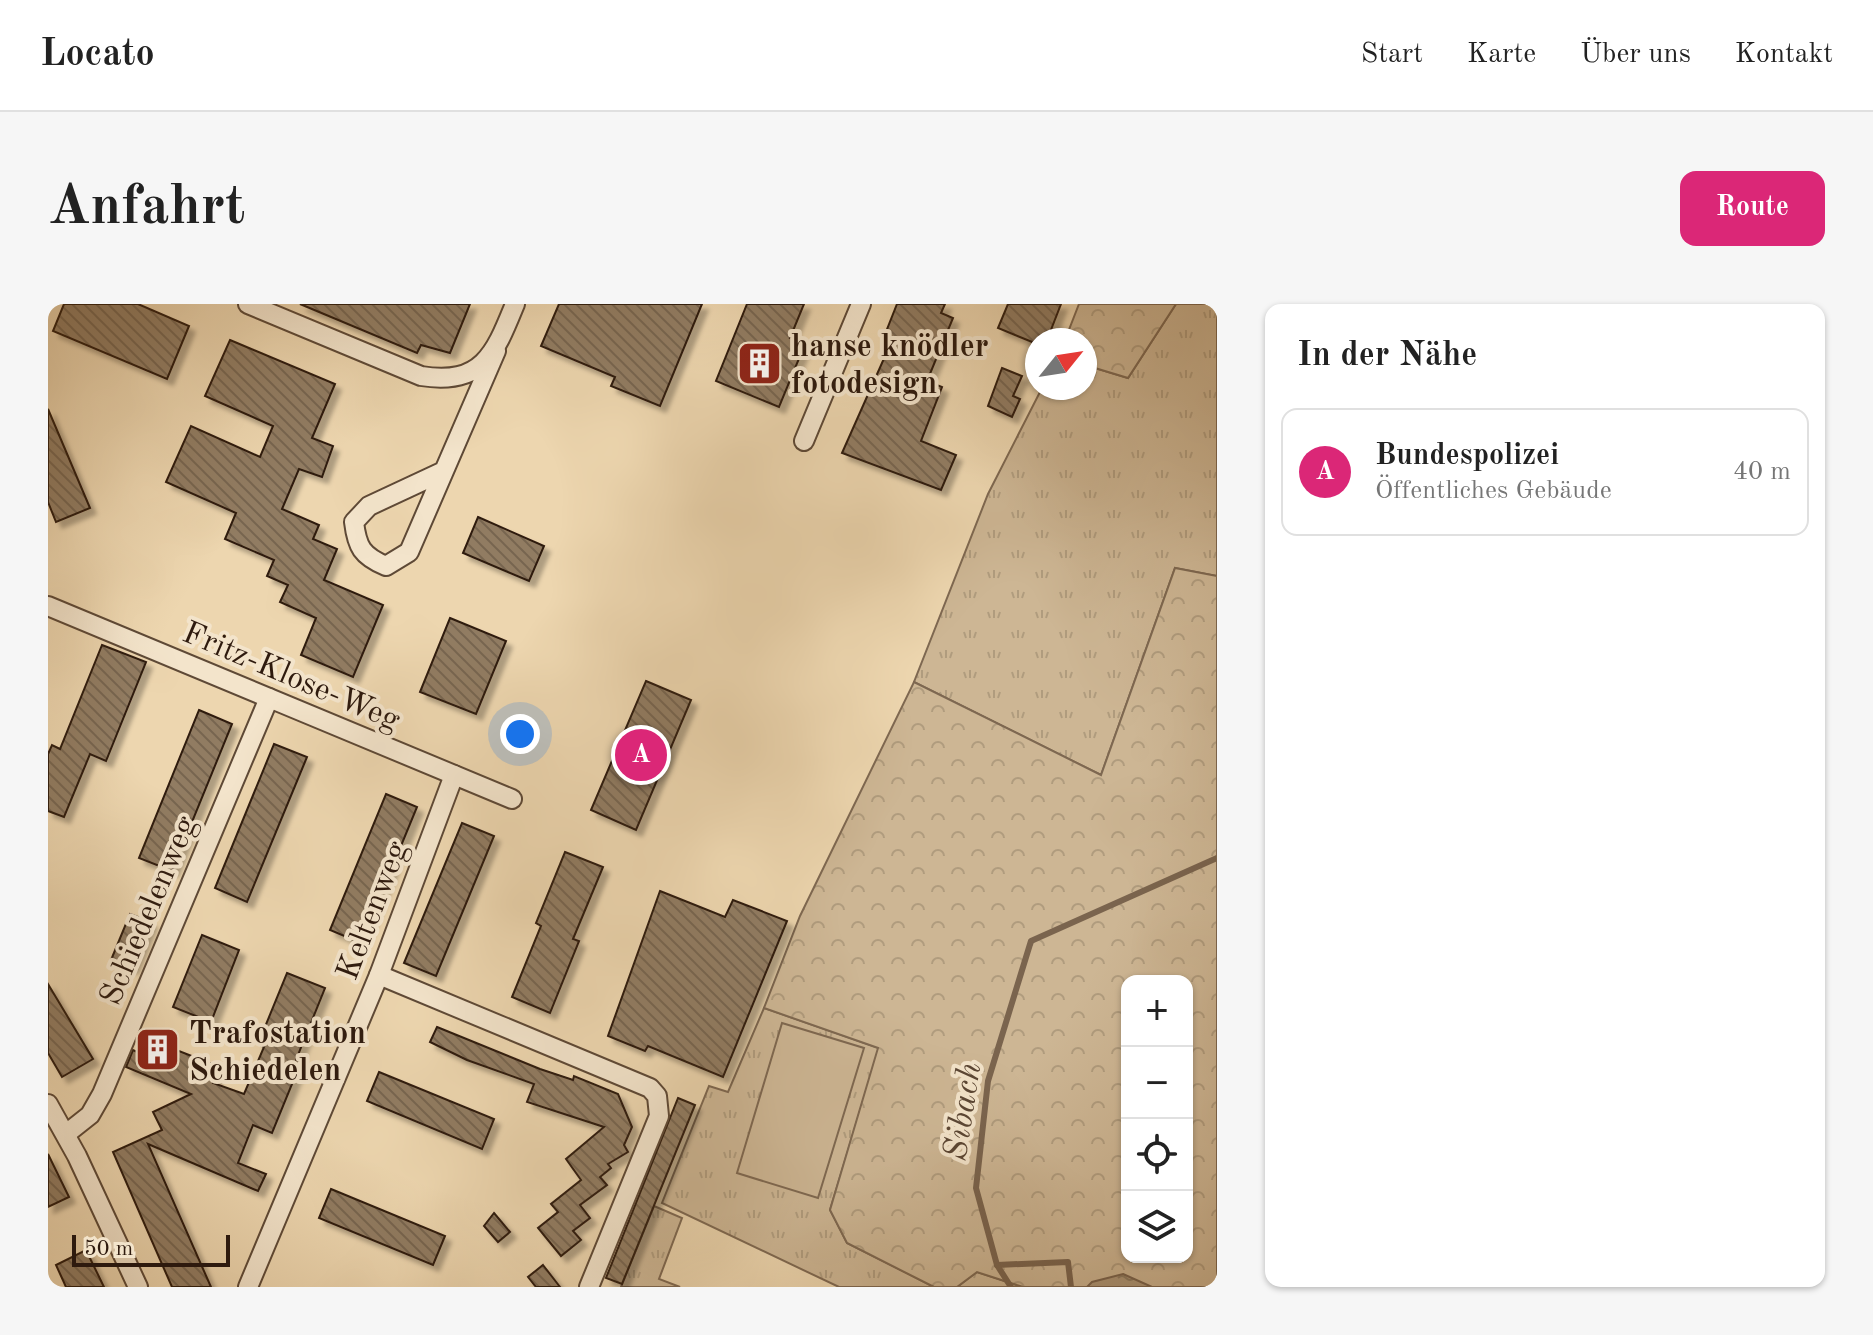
<!DOCTYPE html>
<html lang="de">
<meta charset="utf-8">
<style>
:root{--surface:#fff;--page:#f6f6f6;--text:#222;--muted:#767676;--line:#e0e0e0;--accent:#db2777}
body{margin:0;font-family:"Old Standard TT",serif;background:var(--page);color:var(--text)}
.controls{position:absolute;right:24px;bottom:24px;display:grid;overflow:hidden;border-radius:16px;box-shadow:0 2px 6px #0004}
.controls button{width:72px;height:72px;display:grid;place-items:center;padding:0;border:0;border-bottom:2px solid var(--line);background:var(--surface);color:var(--text);font:40px sans-serif}
.compass{position:absolute;left:977px;top:24px;width:72px;height:72px;border-radius:50%;background:var(--surface);box-shadow:0 2px 6px #0004;rotate:60deg}
.scale{position:absolute;left:24px;bottom:20px;width:158px;box-sizing:border-box;padding-left:8px;border:4px solid #2e1a0e;border-top:0;font-size:22px;line-height:28px;white-space:nowrap;color:#2e1a0e;-webkit-text-stroke:6px #f3e4cb;paint-order:stroke}
.you{position:absolute;left:472px;top:430px;width:28px;height:28px;margin:-20px;border:6px solid #fff;border-radius:50%;background:#1a73e8;box-shadow:0 0 0 12px #1a73e833}
.badge{display:grid;place-items:center;width:52px;height:52px;border-radius:50%;background:var(--accent);color:#fff;font-size:26px;font-weight:700}
.pin{position:absolute;translate:-50% -50%;border:4px solid #fff;box-shadow:0 2px 8px #0006}
.list{margin:0;padding:0;list-style:none}
h2{display:flex;justify-content:space-between;align-items:center;height:104px;margin:0;padding:0 32px;font-size:34px}
h2 small{font-size:26px;font-weight:400;color:var(--muted)}
.list li{display:grid;grid-template-columns:52px 1fr auto;gap:24px;align-items:center;box-sizing:border-box;height:128px;margin:0 16px 16px;padding:0 16px;border:2px solid var(--line);border-radius:16px}
.list b{display:block;font-size:30px;white-space:nowrap}
.list p{margin:0;font-size:26px;white-space:nowrap;color:var(--muted)}
.list em{font-size:26px;font-style:normal;color:var(--muted)}
.icon{flex:none;width:44px;height:44px;fill:none;stroke:currentColor;stroke-width:2;stroke-linecap:round;stroke-linejoin:round}
.map{position:relative;flex:none;width:1169px;height:983px;overflow:hidden;border-radius:16px}
header{display:flex;align-items:center;gap:48px;box-sizing:border-box;height:112px;padding:0 40px;background:var(--surface);border-bottom:2px solid var(--line)}
header strong{font-size:38px}
nav{display:flex;gap:44px;margin-inline-start:auto;font-size:28px}
.intro{display:flex;align-items:center;justify-content:space-between;box-sizing:border-box;height:192px;padding:0 48px}
h1{margin:0;font-size:56px}
.button{padding:20px 36px;border-radius:16px;background:var(--accent);color:#fff;font-size:28px;font-weight:700}
main{display:flex;gap:48px;padding:0 48px}
aside{flex:1;background:var(--surface);border-radius:16px;box-shadow:0 2px 6px #0004}
.map>svg:first-child{display:block}
</style>
<header>
<strong>Locato</strong>
<nav><a>Start</a><a>Karte</a><a>Über uns</a><a>Kontakt</a></nav>
</header>
<div class="intro"><h1>Anfahrt</h1><a class="button">Route</a></div>
<main>
<div class="map">
<svg width="1169" height="983" viewBox="0 0 1169 983">
<defs>
<pattern id="grass-tufts" width="24" height="20" patternUnits="userSpaceOnUse" patternTransform="scale(2)"><rect width="24" height="20" fill="#cdb694"/><path d="M3 7l-1-3M5 7V3M7 7l1-3M15 17l-1-3M17 17v-4M19 17l1-3" fill="none" stroke="#b09c7e"/></pattern>
<pattern id="forest-crowns" width="20" height="18" patternUnits="userSpaceOnUse" patternTransform="scale(2)"><rect width="20" height="18" fill="#cdb694"/><path d="M2 6a3 3 0 1 1 6 0M12 15a3 3 0 1 1 6 0" fill="none" stroke="#b09c7e"/></pattern>
<pattern id="water-ripples" width="26" height="14" patternUnits="userSpaceOnUse" patternTransform="scale(2)"><rect width="26" height="14" fill="#ac9678"/><path d="M2 4q2-2 4 0t4 0M15 11q2-2 4 0t4 0" fill="none" stroke="#8c7a61"/></pattern>
<pattern id="building-back-hatch" width="6" height="6" patternUnits="userSpaceOnUse" patternTransform="scale(2)"><rect width="6" height="6" fill="#917c62"/><path d="M-1 5l2 2M0 0l6 6M5-1l2 2" fill="none" stroke="#77654f"/></pattern>
<filter id="shadow"><feDropShadow dx="6" dy="6" stdDeviation="2" flood-color="#0004"/></filter>
</defs>
<rect width="100%" height="100%" fill="#edd6af"/>
<filter id="stains"><feTurbulence type="fractalNoise" baseFrequency=".0025" numOctaves="4"/><feColorMatrix values="0 0 0 0 .2 0 0 0 0 .09 0 0 0 0 .02 0 0 0 .5 -.17"/></filter>
<radialGradient id="worn" r=".72"><stop offset=".6" stop-color="#630" stop-opacity="0"/><stop offset="1" stop-color="#630" stop-opacity=".3"/></radialGradient>
<g fill="url(#grass-tufts)" stroke="#7e6851" stroke-width="2">
<path d="M1128 0H1169V272L1127 264 1053 471 866 378 940 190 994 84H1037V61L1080 74Z"/>
<path d="M716 704 831 744 782 906 799 939 886 983H791L614 899 661 782 680 788Z"/>
<path d="M606 902 634 914 611 975 632 983H573Z"/>
<path d="M929 968 975 983H909Z"/>
</g>
<g fill="url(#forest-crowns)" stroke="#7e6851" stroke-width="2" fill-rule="evenodd">
<path d="M1031 0H1128L1080 74 1037 61V36H1017Z"/>
<path d="M1127 264 1169 272V983H975L929 968 909 983H886L799 939 782 906 830 744 716 704 752 612 866 378 1053 471ZM1079 677H1139V953H1079Z"/>
</g>
<path fill="#cdb694" stroke="#7e6851" stroke-width="2" d="M734 719 816 744 770 894 689 869Z"/>
<path fill="url(#water-ripples)" stroke="#7a644e" stroke-width="2" d="M1075 970 1104 983H1039L1044 978Z"/>
<g fill="none" stroke-linecap="round" stroke-linejoin="round">
<g stroke="#7a644e" stroke-width="6">
<path d="M949 961 1020 958 1023 983"/>
<path d="M963 983 949 961 928 884 940 777 983 637 1169 554"/>
</g>
</g>
<g fill="url(#building-back-hatch)" stroke="#2e1a0e" stroke-width="2" filter="url(#shadow)">
<path d="M16 0H90L141 22 119 75 5 27Z"/>
<path d="M252 0H422L402 49 373 41 369 49Z"/>
<path d="M511 0H654L612 102 563 82 567 73 493 42Z"/>
<path d="M699 0H756L742 34 757 40 731 103 668 77Z"/>
<path d="M849 0H897L893 9 905 14 879 77 894 83 873 137 908 151 893 186 794 149 842 41 834 38Z"/>
<path d="M960 0H1013L999 36H989V40L950 24Z"/>
<path d="M182 36 287 80 264 134 285 142 274 173 251 165 234 205 271 221 265 235 289 245 276 276 335 301 305 373 253 351 268 314 232 298 240 281 219 272 226 256 177 235 188 209 118 178 143 122 212 153 225 122 157 92Z"/>
<path d="M954 64 974 72 965 92 972 95 964 113 940 102Z"/>
<path d="M0 105 42 204 8 218 0 198Z"/>
<path d="M430 213 496 242 481 277 415 249Z"/>
<path d="M402 314 458 337 428 410 372 388Z"/>
<path d="M54 341 98 358 58 457 42 450 16 513 0 507V450L4 441 12 445Z"/>
<path d="M598 377 643 396 588 526 543 506Z"/>
<path d="M151 406 184 420 124 567 91 554Z"/>
<path d="M226 440 259 453 199 598 167 584Z"/>
<path d="M338 490 369 503 313 639 282 626Z"/>
<path d="M414 519 446 532 388 672 356 659Z"/>
<path d="M517 548 555 563 525 635 531 637 502 709 464 693 493 622 488 619Z"/>
<path d="M612 587 677 613 685 596 739 617 675 773 600 742 597 747 560 732Z"/>
<path d="M82 610 103 618 84 664 63 656Z"/>
<path d="M154 631 191 646 163 718 125 703Z"/>
<path d="M239 669 277 684 248 756 253 758 224 829 205 821 190 859 218 870 210 887 100 840 163 983H124L65 848 114 826 105 808 143 790 78 763 85 746 101 753 108 738 172 763 165 779 196 790 216 743 210 740Z"/>
<path d="M0 680 45 755 14 773 0 749Z"/>
<path d="M389 723 492 765 525 776 526 772 570 790 584 823 576 841 580 848 560 860 563 864 552 873 559 881 532 901 542 914 525 927 533 936 513 952 490 924 510 908 503 900 533 876 518 855 556 823 479 798 486 780 419 756 382 738Z"/>
<path d="M331 768 446 815 434 845 319 797Z"/>
<path d="M630 794 647 801 574 980 558 974Z"/>
<path d="M0 850 21 893 0 903Z"/>
<path d="M283 885 397 932 385 961 271 914Z"/>
<path d="M446 909 462 928 450 938 436 922Z"/>
<path d="M38 946 56 983H18L8 961Z"/>
<path d="M495 961 512 983H488L480 973Z"/>
</g>
<g fill="none" stroke-linecap="round" stroke-linejoin="round">
<defs>
<g id="street">
<path d="M200 0 373 72C435 82 447 49 467 0"/>
<path d="M756 137 813 0"/>
<path d="M396 167 321 202 306 218C309 243 314 252 338 262L361 248 448 47"/>
<path d="M0 302 464 495"/>
<path d="M331 671 602 784 609 792 611 812 541 983"/>
<path d="M0 800 29 852 90 983"/>
<path d="M18 830 42 811 54 790 221 394"/>
<path d="M200 983 331 671 406 471"/>
</g>
</defs>
<use href="#street" stroke="#5e4936" stroke-width="22"/>
<use href="#street" stroke="#f3e4cb" stroke-width="18"/>
</g>
<defs>
<symbol id="building-square" viewBox="-11 -11 22 22"><rect x="-9" y="-9" width="18" height="18" rx="4" fill="#8f2418" stroke="#f3e4cb"/><path d="M-4-6H4V6H1V3H-1V6H-4ZM-2.5-4.3h1.7v1.8h-1.7ZM.8-4.3h1.7v1.8H.8ZM-2.5-1h1.7V.8h-1.7ZM.8-1h1.7V.8H.8Z" fill="#fff"/></symbol>
</defs>
<g fill-rule="evenodd">
<use href="#building-square" x="686" y="34" width="51" height="51"/>
<use href="#building-square" x="84" y="720" width="51" height="51"/>
</g>
<g text-anchor="middle" stroke-width="8" stroke-linejoin="round" paint-order="stroke">
<g font-size="32" font-weight="bold" fill="#2e1a0e" stroke="#f3e4cb" text-anchor="start">
<text x="743" y="52">hanse knödler<tspan x="743" dy="37">fotodesign</tspan></text>
<text x="141" y="739">Trafostation<tspan x="141" dy="37">Schiedelen</tspan></text>
</g>
<g font-size="32" fill="#2e1a0e" stroke="#f3e4cb">
<text transform="translate(244 371) rotate(23)" y="11">Fritz-Klose-Weg</text>
<text transform="translate(99 606) rotate(-67)" y="11">Schiedelenweg</text>
<text transform="translate(323 606) rotate(-69)" y="11">Keltenweg</text>
</g>
<g font-size="34" font-style="italic" fill="#5a4533" stroke="#f3e4cb">
<text transform="translate(913 807) rotate(-81)" y="12">Sibach</text>
</g>
</g>
<rect width="100%" height="100%" filter="url(#stains)"/>
<rect width="100%" height="100%" fill="url(#worn)"/>
</svg>
<div class="controls">
<button>+</button>
<button>−</button>
<button><svg class="icon" aria-label="locate" viewBox="0 0 24 24"><circle cx="12" cy="12" r="6"/><path d="M12 2v4M12 18v4M2 12h4M18 12h4"/></svg></button>
<button><svg class="icon" aria-label="layers" viewBox="0 0 24 24"><path d="M12 4l9 5-9 5-9-5zM3 14l9 5 9-5"/></svg></button>
</div>
<svg class="compass" viewBox="-18 -18 36 36"><path d="M0-13l5 13h-10z" fill="#e53935"/><path d="M0 13l5-13h-10z" fill="#767676"/></svg>
<div class="scale">50 m</div>
<div class="you"></div>
<div class="pin badge" style="left:593px;top:451px">A</div>
</div>
<aside>
<h2>In der Nähe<small></small></h2>
<ul class="list">
<li><span class="badge">A</span><div><b>Bundespolizei</b><p>Öffentliches Gebäude</p></div><em>40 m</em></li>
</ul>
</aside>
</main>
